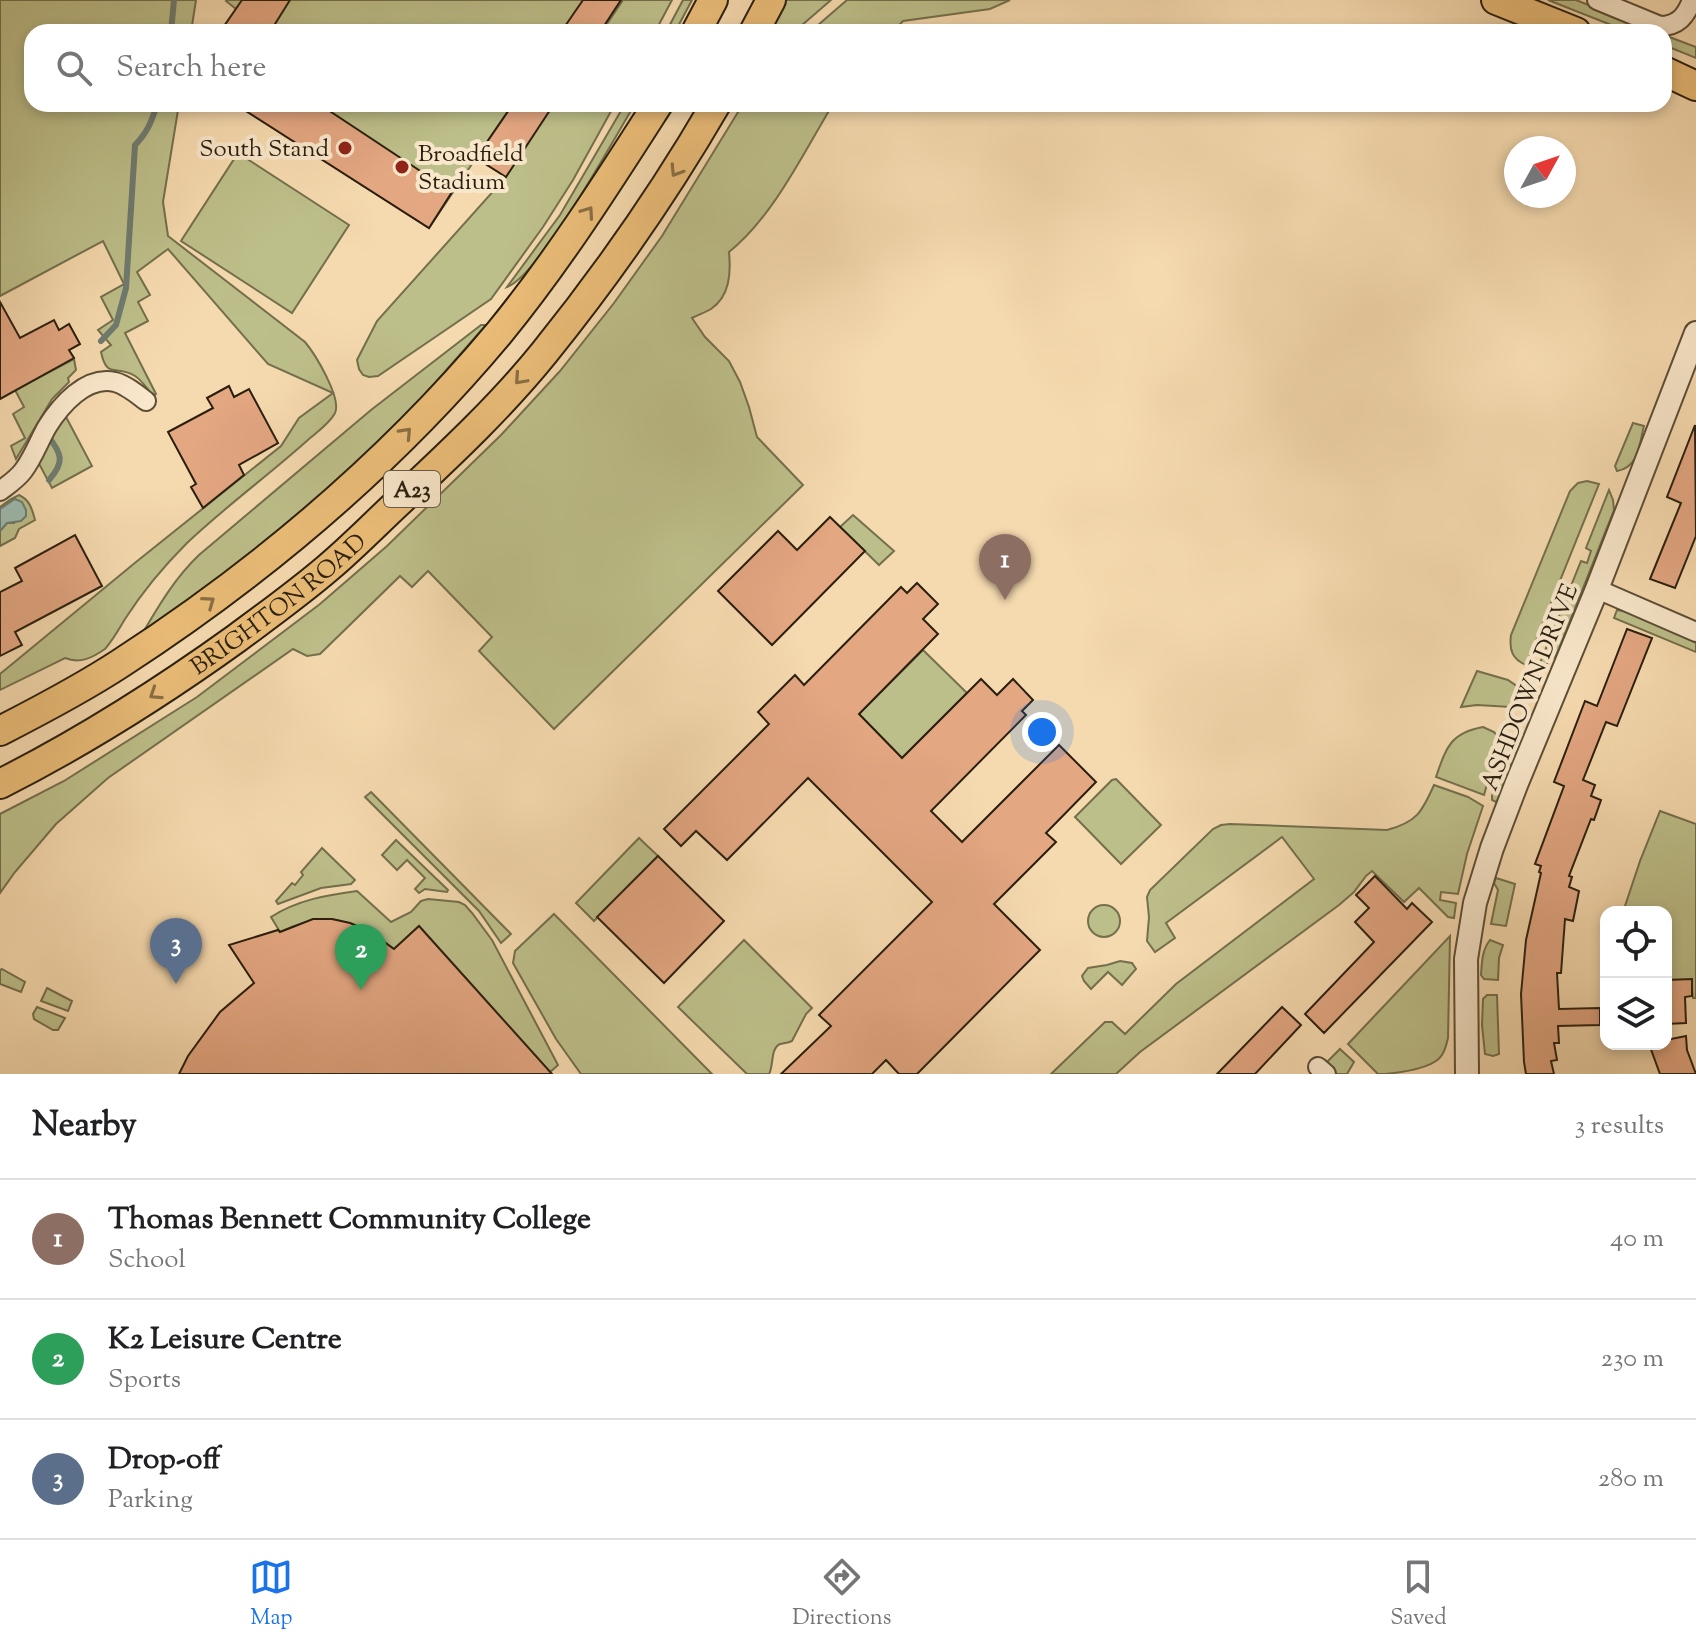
<!DOCTYPE html>
<style>
:root{--surface:#fff;--page:#f2f2f2;--text:#202124;--muted:#757577;--line:#e0e0e0;--accent:#1a73e8}
body{margin:0;font-family:"Sorts Mill Goudy",serif;background:var(--page);color:var(--text)}
.controls{position:absolute;right:24px;bottom:24px;display:grid;overflow:hidden;border-radius:16px;box-shadow:0 4px 12px #0003}
.controls button{width:72px;height:72px;display:grid;place-items:center;padding:0;border:0;border-bottom:2px solid var(--line);background:var(--surface);color:var(--text);font:40px sans-serif}
.compass{position:absolute;left:1504px;top:136px;width:72px;height:72px;border-radius:50%;background:var(--surface);box-shadow:0 4px 12px #0003;rotate:50deg}
.you{position:absolute;left:1042px;top:732px;width:28px;height:28px;margin:-20px;border:6px solid #fff;border-radius:50%;background:#1a73e8;box-shadow:0 0 0 12px #1a73e833}
.badge{display:grid;place-items:center;width:52px;height:52px;border-radius:50%;background:var(--accent);color:#fff;font-size:26px;font-weight:700}
.pin{position:absolute;translate:-50% -66px;filter:drop-shadow(0 2px 4px #0008)}
.pin::after{content:'';position:absolute;top:42px;width:28px;height:24px;background:inherit;clip-path:polygon(0 0,100% 0,50% 100%)}
.list{margin:0;padding:0;list-style:none}
h2{display:flex;justify-content:space-between;align-items:center;height:104px;margin:0;padding:0 32px;font-size:34px}
h2 small{font-size:26px;font-weight:400;color:var(--muted)}
.list li{display:grid;grid-template-columns:52px 1fr auto;gap:24px;align-items:center;box-sizing:border-box;height:120px;padding:0 32px;border-top:2px solid var(--line)}
.list b{display:block;font-size:30px;white-space:nowrap}
.list p{margin:0;font-size:26px;white-space:nowrap;color:var(--muted)}
.list em{font-size:26px;font-style:normal;color:var(--muted)}
.icon{flex:none;width:44px;height:44px;fill:none;stroke:currentColor;stroke-width:2;stroke-linecap:round;stroke-linejoin:round}
.map{position:relative;flex:none;width:1696px;height:1074px;overflow:hidden}
.search{position:absolute;background:var(--surface);box-shadow:0 4px 12px #0003;left:24px;right:24px;top:24px;height:88px;display:flex;align-items:center;gap:20px;box-sizing:border-box;padding:0 28px;border-radius:24px;color:var(--muted);font-size:30px}
.sheet{height:464px;background:var(--surface)}
nav{display:flex;justify-content:space-around;align-items:center;box-sizing:border-box;height:112px;border-top:2px solid var(--line);background:var(--surface);font-size:22px;color:var(--muted)}
nav a{display:grid;justify-items:center;gap:4px}
nav .on{color:var(--accent)}
.map>svg:first-child{display:block}
</style>
<div class="map">
<svg width="1696" height="1074" viewBox="0 0 1696 1074">
<rect width="100%" height="100%" fill="#f6daaf"/>
<filter id="stains"><feTurbulence type="fractalNoise" baseFrequency=".0025" numOctaves="4"/><feColorMatrix values="0 0 0 0 .2 0 0 0 0 .09 0 0 0 0 .02 0 0 0 .5 -.17"/></filter>
<radialGradient id="worn" r=".72"><stop offset=".6" stop-color="#630" stop-opacity="0"/><stop offset="1" stop-color="#630" stop-opacity=".3"/></radialGradient>
<g fill="#bdbf8a" stroke="#746f4c" stroke-width="2">
<path d="M0 0H196L191 32H32V104H179L163 202 168 236 305 342C315 354 342 398 335 413 330 423 317 432 309 439 269 475 226 506 187 543 164 566 143 591 125 619 119 629 113 640 105 649 92 658 80 664 65 658L0 690V674L136 562 281 446 299 418 333 393 268 364 168 249 137 272 150 295 138 302 148 321 125 333 156 394 153 396C147 389 143 381 135 376 116 364 107 380 101 352L111 345 98 330 113 320 101 297 124 284 103 241 0 296Z"/>
<path d="M227 0H621L603 30 623 0H672L655 32H220L236 9 226 1Z"/>
<path d="M683 0H692L675 32H666Z"/>
<path d="M785 0H831L794 32H770Z"/>
<path d="M847 0H1010L990 9 903 21 893 32H810Z"/>
<path d="M1548 0H1576L1657 32H1629Z"/>
<path d="M1664 35 1696 47V58L1664 45Z"/>
<path d="M235 104H615L573 180 543 227 491 299 378 376 369 377 363 375 359 369 357 360 377 321 506 177 476 158 429 228Z"/>
<path d="M625 104H635C613 140 540 275 507 287L560 215Z"/>
<path d="M743 104H833C804 152 773 217 729 252 731 273 730 296 711 309 706 312 698 315 692 318L705 337 729 361 740 382 749 407 757 437 803 485 554 729 479 651 492 637 428 571 412 587 400 576 320 654 307 656 293 649 108 778 56 824 15 872 0 893V814L64 781 197 697 320 604 387 546 501 435 560 371 614 303 662 236Z"/>
<path d="M238 153 349 225 292 313 181 241Z"/>
<path d="M481 325H486L399 424 346 474 234 569 147 631 145 629C161 602 176 577 199 555L371 410Z"/>
<path d="M74 359 76 370 68 378 69 382 52 399 16 459 11 446 25 438 13 414 24 407 15 390Z"/>
<path d="M65 415 92 466 52 488 37 460Z"/>
<path d="M1633 423 1644 426C1639 445 1639 467 1617 471L1615 466Z"/>
<path d="M1587 481 1599 484 1526 665C1512 659 1509 650 1511 635L1570 491 1578 483Z"/>
<path d="M1609 490 1613 500 1614 510 1560 646C1555 658 1550 663 1538 668L1581 561 1587 563 1591 551 1586 548Z"/>
<path d="M19 495C30 500 32 509 35 520L19 529 15 538 0 546V531L7 523H14L15 499 0 509V507L11 499Z"/>
<path d="M853 515 894 551 879 565 840 527Z"/>
<path d="M1617 610C1639 612 1676 632 1696 643V652L1614 618Z"/>
<path d="M923 650 967 693 902 758 859 714Z"/>
<path d="M1477 671 1508 680 1518 687 1511 707 1477 705 1461 707Z"/>
<path d="M1483 727 1494 732 1500 739 1484 795 1436 777C1446 748 1450 733 1483 727Z"/>
<path d="M1507 745C1517 765 1510 785 1496 802L1492 800V796Z"/>
<path d="M1116 779 1161 825 1121 864 1075 817 1112 780Z"/>
<path d="M1434 785 1468 797 1483 806 1467 854 1458 894 1441 892 1440 900 1456 903 1454 918 1448 917 1419 888 1404 902 1372 871 1366 876 1354 892 1339 905 1140 1052 1116 1074H1051L1105 1022H1112L1125 1034 1176 984 1314 879 1282 837 1166 923 1175 938 1155 952 1147 941 1149 917 1147 897 1150 890 1213 829 1221 825 1230 824 1387 830C1417 822 1422 812 1434 785Z"/>
<path d="M371 792 511 934 501 943 479 911 365 797Z"/>
<path d="M1660 811 1696 824V998H1693L1691 980H1666V912H1623L1640 861Z"/>
<path d="M639 838 658 856 594 921 576 903Z"/>
<path d="M396 840 448 890 447 892 425 889 419 893 415 889 425 878 407 860 397 870 382 855Z"/>
<path d="M322 848 355 880 351 884 321 888 278 904 276 901 292 883 295 885 303 875 301 872Z"/>
<path d="M1496 878 1515 884 1506 926 1491 924 1498 890 1494 883Z"/>
<path d="M357 891 391 922 411 912 421 901 428 899 459 902 465 905 472 913 492 940 558 1065 550 1072 419 926 394 949C352 919 329 909 280 932L271 917C297 900 327 895 357 891Z"/>
<circle cx="1104" cy="921" r="16"/>
<path d="M554 914 712 1074H581L556 1039 513 963 515 951Z"/>
<path d="M1450 936 1448 1038C1446 1046 1444 1056 1436 1061 1423 1070 1393 1074 1378 1074L1348 1044Z"/>
<path d="M744 940 812 1008 806 1014 792 1041C788 1043 784 1043 780 1044 770 1049 774 1065 769 1074H747L678 1007Z"/>
<path d="M1490 940 1503 945 1499 958 1498 980 1484 979 1481 975C1482 962 1482 950 1490 940Z"/>
<path d="M1120 961 1132 963 1136 969 1122 985 1108 972 1091 989 1084 981 1082 976 1088 968 1107 965Z"/>
<path d="M2 969 25 982 21 992 0 984V970Z"/>
<path d="M47 988 72 1001 68 1011 41 1001Z"/>
<path d="M1487 995H1497L1499 1054 1493 1056 1485 1054 1482 1025 1483 999Z"/>
<path d="M37 1007 65 1018 58 1030H53L34 1019 33 1014Z"/>
<path d="M1340 1049 1354 1062 1347 1074H1336L1325 1064Z"/>
</g>
<path fill="#9dbab0" stroke="#6f7c70" stroke-width="2" d="M15 499 22 502 26 510V516L21 521 7 523 0 531V509Z"/>
<g fill="none" stroke-linecap="round" stroke-linejoin="round">
<g stroke="#6f7c70" stroke-width="6">
<path d="M171 32 174 0"/>
<path d="M101 341 116 325 126 288 135 145C147 133 152 121 157 104"/>
<path d="M48 436C62 454 65 462 49 480"/>
</g>
</g>
<g fill="#e3a782" stroke="#2a1f0f" stroke-width="2">
<path d="M242 0H290L270 32H220Z"/>
<path d="M583 0H621L600 32H561Z"/>
<path d="M235 104H319L452 192 429 228Z"/>
<path d="M513 104H554L506 177 476 158Z"/>
<path d="M0 302 20 338 54 320 59 330 69 324 80 344 69 350 74 358 0 399Z"/>
<path d="M229 386 234 397 249 389 278 443 239 465 244 475 203 508 191 487 196 484 168 432 213 408 207 398Z"/>
<path d="M1695 425 1696 536 1675 588 1650 579 1681 503 1667 497Z"/>
<path d="M830 517 865 551 772 645 718 591 778 531 797 550Z"/>
<path d="M75 535 102 586 15 632 22 645 0 656V592L22 581 15 568Z"/>
<path d="M917 583 938 604 923 619 938 634 859 714 902 758 981 679 997 695 1013 679 1033 700 1022 711 1026 715 931 811 962 842 1059 745 1096 782 1046 833 1056 842 994 904 1040 950 917 1074H899L886 1060 872 1074H781L831 1026 819 1015 932 902 808 778 727 860 696 831 681 846 664 829 769 724 758 712 795 675 804 685 901 587 907 593Z"/>
<path d="M1627 629 1652 638 1617 726 1606 722 1583 780 1595 785 1591 796 1601 800 1594 820 1591 819 1569 876 1572 877 1569 887 1579 891 1573 921 1565 919 1561 973H1557L1559 1009 1600 1008V1025L1558 1026 1559 1043H1554L1557 1060 1551 1061 1554 1074H1526L1524 1062 1521 994 1526 940 1541 873 1539 872 1541 866 1535 864 1564 786 1554 782 1585 701 1597 706Z"/>
<path d="M658 856 724 921 664 983 597 917Z"/>
<path d="M1375 876 1407 909 1412 903 1432 922 1324 1033 1305 1014 1374 942 1355 922 1369 908 1356 895Z"/>
<path d="M313 919H332L350 923 369 931 394 949 419 926 552 1074H179L188 1056 220 1012 254 983 229 945 278 930 280 932Z"/>
<path d="M1692 979V996L1685 997 1686 1023 1666 1024V980Z"/>
<path d="M1282 1007 1301 1025 1255 1074H1217Z"/>
<path d="M1686 1036 1687 1050 1696 1074H1660L1649 1044H1666V1040Z"/>
</g>
<g fill="none" stroke-linecap="round" stroke-linejoin="round">
<defs>
<g id="minor">
<path d="M1597 0 1660 26C1678 26 1686 16 1692 0"/>
<path d="M0 491C8 485 17 479 23 471 33 458 39 441 47 427 60 406 86 375 115 382 126 385 137 394 146 401"/>
<path d="M1597 589 1696 632"/>
<path d="M1318 1067 1326 1074"/>
</g>
<path id="tertiary" d="M1467 1074 1466 959 1475 903 1492 848 1516 785 1597 589 1696 333"/>
<g id="primary">
<path d="M1496 0 1576 32"/>
<path d="M696 32 713 0"/>
<path d="M754 32 771 0"/>
<path d="M1664 71 1696 86"/>
<path d="M0 731C41 710 83 688 121 663 261 572 392 461 499 333 558 261 608 182 658 104"/>
<path id="s1" d="M0 784C83 742 162 692 237 638 268 615 300 592 329 567 355 545 379 520 404 497 452 452 502 405 544 353 607 275 665 192 716 104"/>
</g>
</defs>
<use href="#minor" stroke="#5d4e37" stroke-width="22"/>
<use href="#tertiary" stroke="#5d4e37" stroke-width="26"/>
<use href="#primary" stroke="#2a1f0f" stroke-width="32"/>
<use href="#minor" stroke="#f9e7cb" stroke-width="18"/>
<use href="#tertiary" stroke="#f9e7cb" stroke-width="22"/>
<use href="#primary" stroke="#ebbd78" stroke-width="28"/>
</g>
<defs><path id="oneway-chevron" d="M-2-3.5L2.5 0L-2 3.5" fill="none" stroke-width="1.6" stroke-linecap="round" stroke-linejoin="round" transform="scale(2)"/></defs>
<g stroke="#8a6e44">
<use href="#oneway-chevron" transform="translate(676 171) rotate(122)"/>
<use href="#oneway-chevron" transform="translate(588 212) rotate(-55)"/>
<use href="#oneway-chevron" transform="translate(520 379) rotate(132)"/>
<use href="#oneway-chevron" transform="translate(406 433) rotate(-47)"/>
<use href="#oneway-chevron" transform="translate(209 602) rotate(-36)"/>
<use href="#oneway-chevron" transform="translate(155 694) rotate(147)"/>
</g>
<g fill="#8f2418" stroke="#f9e7cb" stroke-width="3">
<circle cx="345" cy="148" r="8"/>
<circle cx="402" cy="167" r="8"/>
</g>
<g text-anchor="middle" stroke-width="8" stroke-linejoin="round" paint-order="stroke">
<rect fill="#f9e7cb" stroke="#685b47" stroke-width="2" x="384" y="471" width="56" height="36" rx="6"/>
<g font-size="22" font-weight="bold" fill="#2a1f0f">
<text x="412" y="497">A23</text>
</g>
<g font-size="24" fill="#2a1f0f" stroke="#f9e7cb" text-anchor="end">
<text x="329" y="156">South Stand</text>
<text x="418" y="161" text-anchor="start">Broadfield<tspan x="418" dy="28">Stadium</tspan></text>
</g>
<g font-size="24" fill="#2a1f0f" stroke="#f9e7cb">
<text dy="8" stroke="none"><textPath href="#s1" startOffset="332">BRIGHTON ROAD</textPath></text>
<text transform="translate(1529 687) rotate(-68)" y="8">ASHDOWN DRIVE</text>
</g>
</g>
<rect width="100%" height="100%" filter="url(#stains)"/>
<rect width="100%" height="100%" fill="url(#worn)"/>
</svg>
<div class="controls">
<button><svg class="icon" aria-label="locate" viewBox="0 0 24 24"><circle cx="12" cy="12" r="6"/><path d="M12 2v4M12 18v4M2 12h4M18 12h4"/></svg></button>
<button><svg class="icon" aria-label="layers" viewBox="0 0 24 24"><path d="M12 4l9 5-9 5-9-5zM3 14l9 5 9-5"/></svg></button>
</div>
<svg class="compass" viewBox="-18 -18 36 36"><path d="M0-13l5 13h-10z" fill="#e53935"/><path d="M0 13l5-13h-10z" fill="#757577"/></svg>
<div class="you"></div>
<div class="pin badge" style="left:1005px;top:600px;background:#8d6e63">1</div>
<div class="pin badge" style="left:361px;top:990px;background:#2e9e5b">2</div>
<div class="pin badge" style="left:176px;top:984px;background:#5c6f8a">3</div>
<div class="search"><svg class="icon" aria-label="search" viewBox="0 0 24 24"><circle cx="10" cy="10" r="6"/><path d="M15 15l6 6"/></svg>Search here</div>
</div>
<section class="sheet">
<h2>Nearby<small>3 results</small></h2>
<ul class="list">
<li><span class="badge" style="background:#8d6e63">1</span><div><b>Thomas Bennett Community College</b><p>School</p></div><em>40 m</em></li>
<li><span class="badge" style="background:#2e9e5b">2</span><div><b>K2 Leisure Centre</b><p>Sports</p></div><em>230 m</em></li>
<li><span class="badge" style="background:#5c6f8a">3</span><div><b>Drop-off</b><p>Parking</p></div><em>280 m</em></li>
</ul>
</section>
<nav>
<a class="on"><svg class="icon" aria-label="map" viewBox="0 0 24 24"><path d="M3 6l6-2 6 2 6-2v14l-6 2-6-2-6 2zM9 4v14M15 6v14"/></svg>Map</a>
<a><svg class="icon" aria-label="directions" viewBox="0 0 24 24"><path d="M12 3l9 9-9 9-9-9zM9 14v-3h6M13 9l2 2-2 2"/></svg>Directions</a>
<a><svg class="icon" aria-label="saved" viewBox="0 0 24 24"><path d="M7 4h10v16l-5-4-5 4z"/></svg>Saved</a>
</nav>
